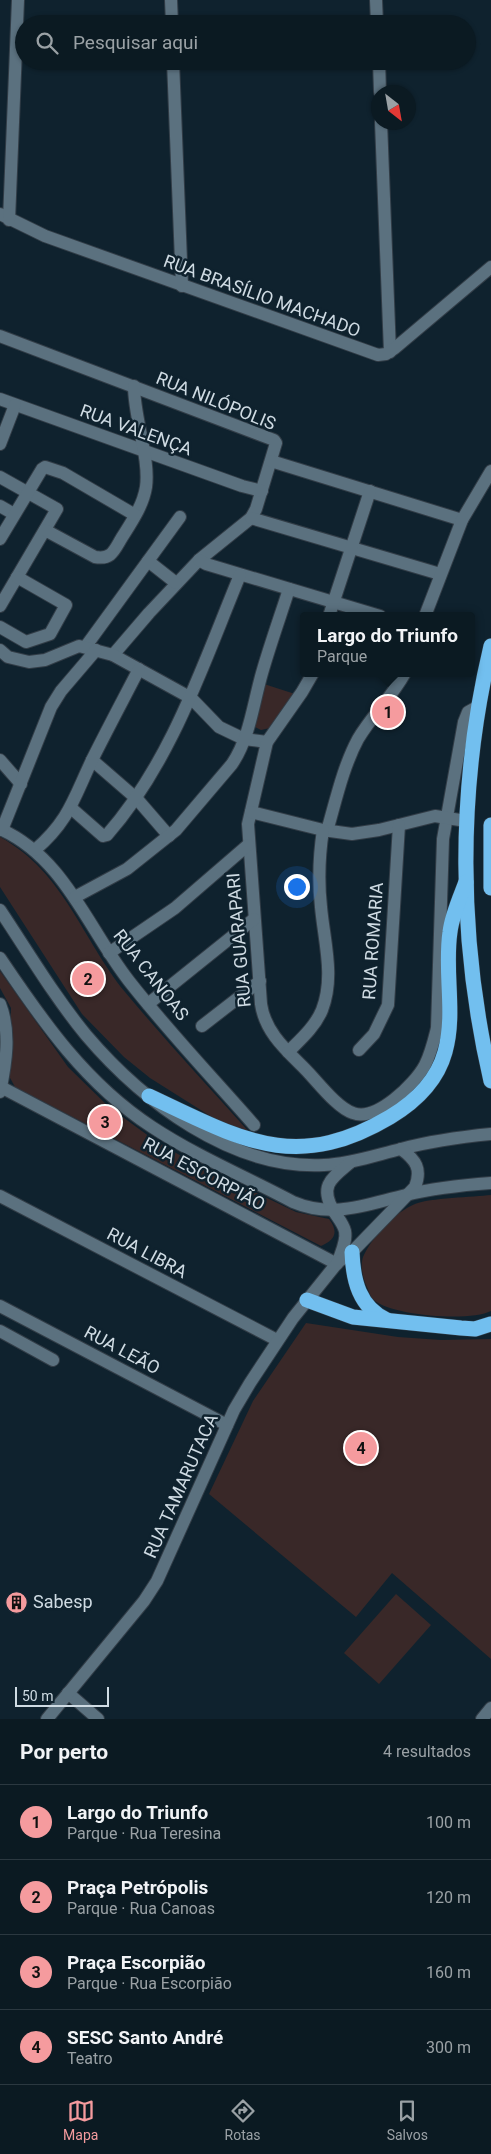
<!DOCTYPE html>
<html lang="pt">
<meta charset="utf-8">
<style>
:root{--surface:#0b1a22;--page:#19272f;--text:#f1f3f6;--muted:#9aa1a5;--line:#2b3840;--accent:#f59b9e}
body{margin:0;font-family:Roboto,sans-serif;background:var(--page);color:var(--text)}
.compass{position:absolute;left:371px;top:85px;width:45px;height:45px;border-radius:50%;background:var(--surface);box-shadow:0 1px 4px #0004;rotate:149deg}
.scale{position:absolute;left:15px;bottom:12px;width:94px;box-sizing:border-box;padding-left:5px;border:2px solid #cfdbe3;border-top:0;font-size:14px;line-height:18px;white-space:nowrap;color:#cfdbe3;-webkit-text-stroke:4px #0f222e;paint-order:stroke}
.you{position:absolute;left:296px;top:886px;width:18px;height:18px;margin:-12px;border:4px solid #fff;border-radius:50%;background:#1a73e8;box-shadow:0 0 0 8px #1a73e833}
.badge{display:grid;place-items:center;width:32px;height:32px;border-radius:50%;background:var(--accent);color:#111;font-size:16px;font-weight:700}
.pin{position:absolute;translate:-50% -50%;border:2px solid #fff;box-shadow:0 1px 5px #0006}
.popup{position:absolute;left:300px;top:612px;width:175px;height:65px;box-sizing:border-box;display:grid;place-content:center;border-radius:5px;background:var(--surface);filter:drop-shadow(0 1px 4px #0005);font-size:16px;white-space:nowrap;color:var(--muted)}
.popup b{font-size:19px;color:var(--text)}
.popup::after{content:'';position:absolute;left:50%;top:100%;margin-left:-10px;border:10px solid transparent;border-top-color:var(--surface)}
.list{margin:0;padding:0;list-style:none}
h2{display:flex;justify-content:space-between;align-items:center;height:65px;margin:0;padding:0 20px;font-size:21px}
h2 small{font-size:16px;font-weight:400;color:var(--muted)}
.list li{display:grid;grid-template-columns:32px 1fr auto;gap:15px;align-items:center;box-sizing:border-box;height:75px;padding:0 20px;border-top:1px solid var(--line)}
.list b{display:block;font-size:19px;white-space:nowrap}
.list p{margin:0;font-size:16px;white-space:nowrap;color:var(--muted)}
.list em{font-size:16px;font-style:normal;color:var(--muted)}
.icon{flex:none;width:28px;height:28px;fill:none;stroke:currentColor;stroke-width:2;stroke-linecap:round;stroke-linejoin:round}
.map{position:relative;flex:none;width:491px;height:1719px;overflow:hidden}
.search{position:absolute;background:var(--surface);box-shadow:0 1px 4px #0004;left:15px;right:15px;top:15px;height:55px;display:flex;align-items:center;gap:12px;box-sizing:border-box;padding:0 18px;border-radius:28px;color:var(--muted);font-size:19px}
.sheet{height:365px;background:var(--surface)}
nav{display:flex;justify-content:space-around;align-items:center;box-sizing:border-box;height:70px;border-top:1px solid var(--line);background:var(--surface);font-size:14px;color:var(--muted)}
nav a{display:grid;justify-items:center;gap:2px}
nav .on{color:var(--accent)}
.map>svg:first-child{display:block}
</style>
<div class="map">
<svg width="491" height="1719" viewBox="0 0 491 1719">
<rect width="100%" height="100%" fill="#0f222e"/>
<g fill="#392828">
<path d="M264 684 295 694 270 728 261 730 253 726Z"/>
<path d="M393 700 396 703 392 727 375 719Z"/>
<path d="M0 837C64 872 82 939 125 992 165 1040 208 1086 249 1132L215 1119 150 1078 124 1057 82 1014 0 887Z"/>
<path d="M0 971 68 1067 109 1107 150 1137 186 1159 296 1212 329 1219C339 1232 335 1240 321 1246L15 1087 9 1076 11 1008 0 988Z"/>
<path d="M491 1195V1311C470 1322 392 1316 374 1300 370 1297 369 1291 367 1287 363 1279 360 1266 363 1257 372 1237 395 1212 415 1204 429 1198 474 1197 491 1195Z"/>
<path d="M306 1323 398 1337 441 1340 491 1339V1659L392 1573 356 1617 209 1494 253 1401Z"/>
<path d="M396 1594 431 1625 379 1684 344 1653Z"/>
</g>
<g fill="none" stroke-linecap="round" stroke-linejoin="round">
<defs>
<g id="street">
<path d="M171 0 172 24"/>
<path d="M376 0 377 24"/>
<path d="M173 61 182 286"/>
<path d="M379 61 380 92"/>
<path d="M381 122 390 352"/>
<path d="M0 214 45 236 378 355 386 354 395 348 491 267"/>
<path d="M9 220 18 0"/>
<path d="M0 336 274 440 276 443 256 509 251 518 199 560 149 613 113 655"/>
<path d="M0 399 242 486 262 491"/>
<path d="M0 444 15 405"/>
<path d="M271 461 462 520"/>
<path d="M0 477 57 509 0 606"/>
<path d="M0 506 14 514"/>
<path d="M251 518 440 574"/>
<path d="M45 530 95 557C111 560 114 551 121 539 131 523 143 506 146 487 150 458 134 418 134 386"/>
<path d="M0 539 42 469 45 467 63 473 135 515"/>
<path d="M199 560 206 564 380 616"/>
<path d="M148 561 176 583"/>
<path d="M329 616 370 491"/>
<path d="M425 616 462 520 491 471"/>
<path d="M0 627 26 642 50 634 66 605 17 577"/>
<path d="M86 646 180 517"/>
<path d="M0 650 8 657 29 662 45 660 79 646 113 655 191 698 219 727 244 739 267 742"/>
<path d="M313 673 302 692 267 742 248 824 261 1004C265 1032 286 1050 305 1069 317 1081 337 1108 353 1113 376 1122 415 1084 425 1065 431 1053 434 1040 437 1028L443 839 464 722 468 712 477 707"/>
<path d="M0 760 21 784"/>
<path d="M92 760 137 799 169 836"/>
<path d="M71 808 103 836 107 835C172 761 203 664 240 575"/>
<path d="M251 812 323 830 352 834 379 830 435 816 466 821"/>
<path d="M0 829C65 858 88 929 129 981 168 1031 212 1077 254 1125"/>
<path d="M2 830 51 707 61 691 96 650"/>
<path d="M327 831C336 800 343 767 358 739 372 715 392 697 405 673"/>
<path d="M35 850C70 820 74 797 93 758 108 728 124 698 139 669"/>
<path d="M75 897 127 869 176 830 232 764C250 737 253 704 262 673 270 645 280 617 289 589"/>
<path d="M109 953 175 908 248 845"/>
<path d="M0 1004C11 1032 6 1063 0 1092"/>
<path d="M148 1004 254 919"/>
<path d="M202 1026 260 981"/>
<path d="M359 1050 374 1034 388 1005 399 825"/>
<path d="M288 1052C300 1040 315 1027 322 1010 335 977 324 941 321 907 318 880 319 856 323 830"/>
<path d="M1 1087 337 1264"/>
<path d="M0 1196 277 1340"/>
<path d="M0 1306 227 1425"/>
<path d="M0 1331 53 1360"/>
<path d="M482 1719 491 1708"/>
</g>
<g id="secondary">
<path d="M0 910C28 952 54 996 86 1035 142 1101 232 1170 324 1165 350 1164 376 1155 401 1149 431 1141 460 1137 491 1134"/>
<path d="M0 958C43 1022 86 1084 152 1127 196 1156 246 1177 293 1202 333 1219 367 1204 406 1195 434 1188 463 1185 491 1183"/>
<path d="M338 1262C341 1252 347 1241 345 1231 343 1223 337 1217 333 1210 319 1185 332 1178 351 1162"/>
<path d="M68 1693 98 1719"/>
<path d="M47 1719 144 1601 157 1581 234 1410 250 1383 293 1318 338 1262 352 1252 415 1187C422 1169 416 1160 401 1149"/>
</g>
<g id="highway">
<path d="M491 646C457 788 458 939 491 1081"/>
<path d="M491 825V888"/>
<path d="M149 1096C239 1138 294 1174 390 1117 415 1102 437 1081 445 1052 456 1013 444 972 450 932 452 915 460 898 466 882"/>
<path d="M352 1252C353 1280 359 1307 387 1320"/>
<path d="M307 1300 353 1317 461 1328 475 1329 491 1324"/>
</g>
</defs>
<use href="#street" stroke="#323d47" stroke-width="14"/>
<use href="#secondary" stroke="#323d47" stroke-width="14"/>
<use href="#highway" stroke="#323d47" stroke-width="16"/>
<use href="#street" stroke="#5b717f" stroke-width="12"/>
<use href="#secondary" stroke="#5b717f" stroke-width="12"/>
<use href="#highway" stroke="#72bfef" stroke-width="15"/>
</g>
<defs>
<symbol id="building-disc" viewBox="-11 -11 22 22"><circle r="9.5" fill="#f59b9e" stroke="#0f222e"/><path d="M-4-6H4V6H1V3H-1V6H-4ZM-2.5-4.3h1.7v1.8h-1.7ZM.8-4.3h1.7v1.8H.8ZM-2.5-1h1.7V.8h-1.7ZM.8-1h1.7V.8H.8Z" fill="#111"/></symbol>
</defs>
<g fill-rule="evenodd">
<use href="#building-disc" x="4" y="1590" width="25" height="25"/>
</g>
<g text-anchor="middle" stroke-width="5" stroke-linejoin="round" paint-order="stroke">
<g font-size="18" fill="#cfdbe3" stroke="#0f222e">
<text transform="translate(262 296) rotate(20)" y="6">RUA BRASÍLIO MACHADO</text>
<text transform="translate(216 401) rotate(22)" y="6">RUA NILÓPOLIS</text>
<text transform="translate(136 430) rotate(20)" y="6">RUA VALENÇA</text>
<text transform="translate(239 940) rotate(-95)" y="6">RUA GUARAPARI</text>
<text transform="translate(373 941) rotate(-86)" y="6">RUA ROMARIA</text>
<text transform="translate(151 975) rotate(52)" y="6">RUA CANOAS</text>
<text transform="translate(204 1174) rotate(28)" y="6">RUA ESCORPIÃO</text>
<text transform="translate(147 1253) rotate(28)" y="6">RUA LIBRA</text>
<text transform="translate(122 1350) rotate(28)" y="6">RUA LEÃO</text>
<text transform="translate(181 1486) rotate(-66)" y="6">RUA TAMARUTACA</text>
</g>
<g font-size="18" fill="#cfdbe3" stroke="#0f222e" text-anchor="start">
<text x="33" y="1608">Sabesp</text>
</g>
</g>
</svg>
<svg class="compass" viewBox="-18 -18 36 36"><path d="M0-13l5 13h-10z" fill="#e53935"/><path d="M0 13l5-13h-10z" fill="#9aa1a5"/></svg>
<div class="scale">50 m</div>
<div class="you"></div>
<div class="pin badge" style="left:388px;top:712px">1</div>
<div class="popup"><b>Largo do Triunfo</b>Parque</div>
<div class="pin badge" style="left:88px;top:979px">2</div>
<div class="pin badge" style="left:105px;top:1122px">3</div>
<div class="pin badge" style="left:361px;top:1448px">4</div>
<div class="search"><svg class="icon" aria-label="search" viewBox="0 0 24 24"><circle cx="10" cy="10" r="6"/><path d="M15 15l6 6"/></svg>Pesquisar aqui</div>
</div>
<section class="sheet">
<h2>Por perto<small>4 resultados</small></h2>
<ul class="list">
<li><span class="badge">1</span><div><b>Largo do Triunfo</b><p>Parque · Rua Teresina</p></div><em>100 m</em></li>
<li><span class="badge">2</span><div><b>Praça Petrópolis</b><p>Parque · Rua Canoas</p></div><em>120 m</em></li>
<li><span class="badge">3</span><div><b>Praça Escorpião</b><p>Parque · Rua Escorpião</p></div><em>160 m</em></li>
<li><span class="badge">4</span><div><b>SESC Santo André</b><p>Teatro</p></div><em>300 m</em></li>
</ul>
</section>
<nav>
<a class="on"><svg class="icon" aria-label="map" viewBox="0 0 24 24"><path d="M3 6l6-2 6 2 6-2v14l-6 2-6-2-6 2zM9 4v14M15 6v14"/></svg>Mapa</a>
<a><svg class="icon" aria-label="directions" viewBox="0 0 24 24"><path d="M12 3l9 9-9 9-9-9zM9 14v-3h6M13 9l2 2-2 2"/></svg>Rotas</a>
<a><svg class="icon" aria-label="saved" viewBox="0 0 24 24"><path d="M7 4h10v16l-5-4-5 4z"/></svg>Salvos</a>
</nav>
